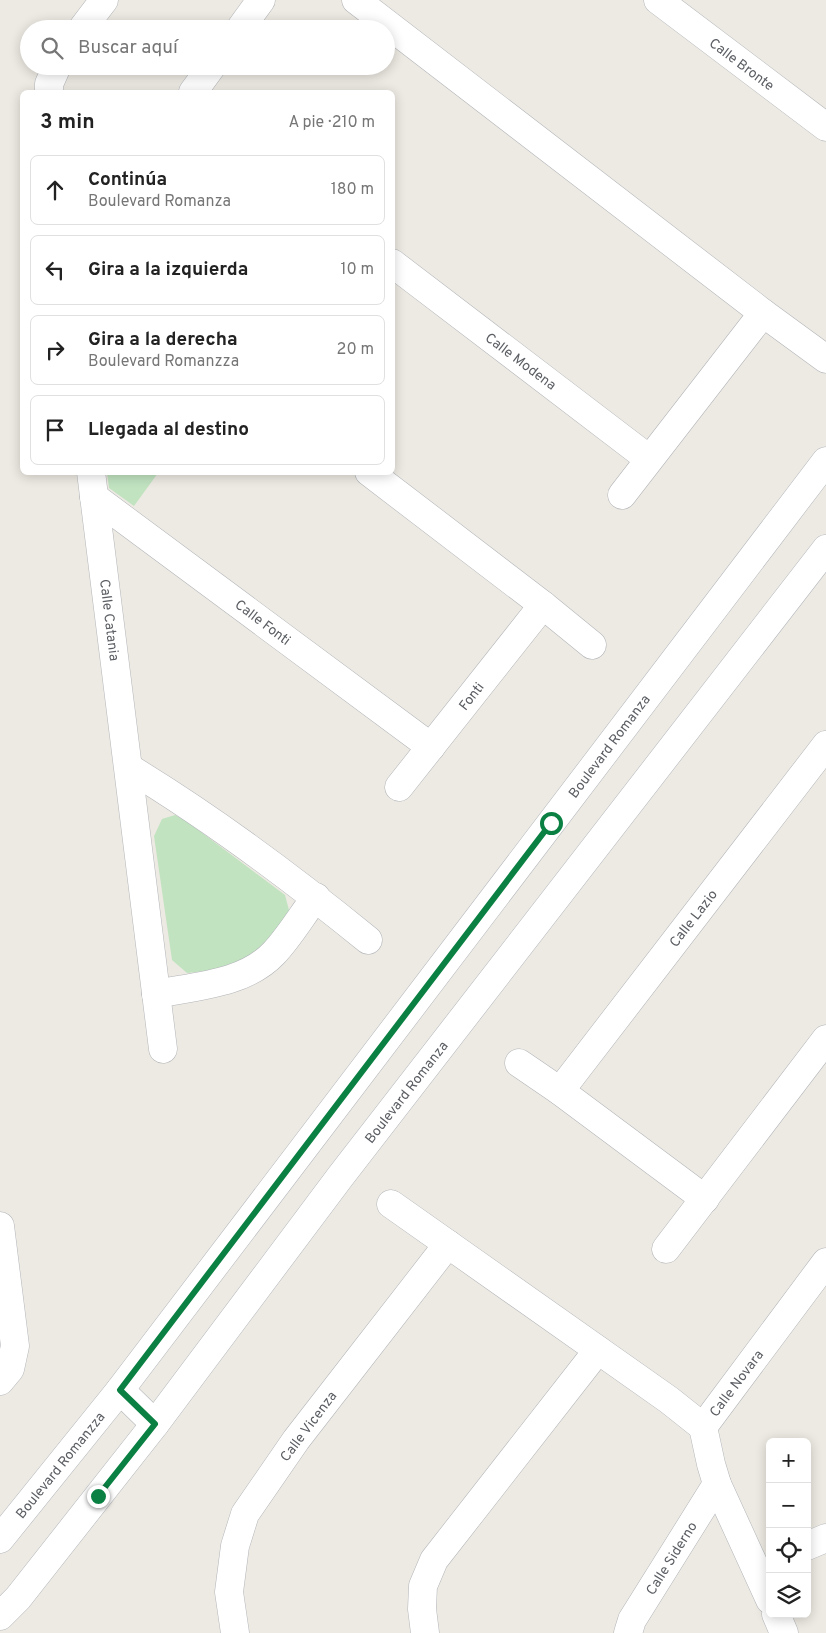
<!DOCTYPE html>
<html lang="es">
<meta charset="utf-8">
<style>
:root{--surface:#fff;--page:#f6f6f6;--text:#222;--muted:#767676;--line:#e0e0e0}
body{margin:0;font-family:Overpass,sans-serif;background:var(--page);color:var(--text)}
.controls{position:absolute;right:15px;bottom:15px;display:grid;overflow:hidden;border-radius:8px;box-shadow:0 2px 12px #0003}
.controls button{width:45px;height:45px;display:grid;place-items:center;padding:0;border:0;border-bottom:1px solid var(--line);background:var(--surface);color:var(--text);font:25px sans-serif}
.stop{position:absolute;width:15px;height:15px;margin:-11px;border:4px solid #0b8043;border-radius:50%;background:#fff}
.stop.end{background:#0b8043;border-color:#fff;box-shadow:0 1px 5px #0008}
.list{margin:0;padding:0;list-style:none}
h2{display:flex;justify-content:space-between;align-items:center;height:65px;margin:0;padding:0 20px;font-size:21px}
h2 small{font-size:16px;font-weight:400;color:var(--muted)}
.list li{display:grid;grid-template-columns:32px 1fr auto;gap:15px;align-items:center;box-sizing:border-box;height:70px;margin:0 10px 10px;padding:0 10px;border:1px solid var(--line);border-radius:8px}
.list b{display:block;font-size:19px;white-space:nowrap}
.list p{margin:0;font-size:16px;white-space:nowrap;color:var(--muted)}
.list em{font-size:16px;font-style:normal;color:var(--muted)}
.icon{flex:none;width:28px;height:28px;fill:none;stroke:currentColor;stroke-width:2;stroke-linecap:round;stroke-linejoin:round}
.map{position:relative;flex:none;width:826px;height:1633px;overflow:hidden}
.search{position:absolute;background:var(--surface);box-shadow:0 2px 12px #0003;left:20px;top:20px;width:375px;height:55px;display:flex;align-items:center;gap:12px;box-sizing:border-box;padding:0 18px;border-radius:28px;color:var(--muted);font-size:19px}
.panel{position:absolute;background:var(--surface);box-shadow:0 2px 12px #0003;left:20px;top:90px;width:375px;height:385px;border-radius:8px}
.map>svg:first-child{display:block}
</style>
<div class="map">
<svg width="826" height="1633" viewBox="0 0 826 1633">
<rect width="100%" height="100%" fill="#edeae3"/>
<g fill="#c1e3c0">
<path d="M107 473V472L158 473 134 506 109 488Z"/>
<path d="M175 815 185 820 285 895 290 914 251 966 187 973 172 960 154 836 162 819Z"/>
</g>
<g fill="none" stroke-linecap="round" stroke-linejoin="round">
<defs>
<g id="street">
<path d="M356 0 763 313 826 359"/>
<path d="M658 0 826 127"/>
<path d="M82 29 104 0"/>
<path d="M240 29 261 0"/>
<path d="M49 92V84L57 66"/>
<path d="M193 92 212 66"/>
<path d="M392 263 649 459"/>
<path d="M91 472 163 1049"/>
<path d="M369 472 543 605 592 645"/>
<path d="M622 495 763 313"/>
<path d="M94 497 431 747"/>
<path d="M129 768C213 819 292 878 368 940"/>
<path d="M399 787 543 605"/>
<path d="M156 994C196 986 245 984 274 953 290 936 302 915 316 897"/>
<path d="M519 1063 560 1091 705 1199"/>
<path d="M560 1091 826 745"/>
<path d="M391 1204 669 1400 703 1427"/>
<path d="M0 1226 15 1346 10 1369 0 1381"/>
<path d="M666 1249 826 1039"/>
<path d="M807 1546 826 1538"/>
<path d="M770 1600 717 1484 711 1464 703 1427 826 1262"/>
<path d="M776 1614 784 1633"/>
<path d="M235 1633 229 1592 235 1546 245 1514 296 1440 448 1244"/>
<path d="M425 1633 422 1609 423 1586 434 1560 598 1350"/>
<path d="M628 1633 632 1620 717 1484"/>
</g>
<g id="secondary">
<path d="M120 1390 155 1424"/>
<path d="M0 1539 120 1390 826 461"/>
<path d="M0 1616 18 1598 155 1424 340 1177 826 549"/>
</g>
</defs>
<use href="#street" stroke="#b3b5b9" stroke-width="29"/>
<use href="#secondary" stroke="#b4b7bc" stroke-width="29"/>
<use href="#street" stroke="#fff" stroke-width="28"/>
<use href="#secondary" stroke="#fff" stroke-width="28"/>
</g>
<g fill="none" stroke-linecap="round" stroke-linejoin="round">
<path stroke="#0b8043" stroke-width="6" d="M98 1496 155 1424 120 1390 551 823"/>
</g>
<g text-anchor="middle" stroke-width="5" stroke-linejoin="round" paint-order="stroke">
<g font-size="14" fill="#5b5e63" stroke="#fff">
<text transform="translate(742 64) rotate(37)" y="5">Calle Bronte</text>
<text transform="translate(521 361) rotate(37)" y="5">Calle Modena</text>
<text transform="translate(110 620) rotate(83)" y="5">Calle Catania</text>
<text transform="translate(263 622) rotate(37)" y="5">Calle Fonti</text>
<text transform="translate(471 696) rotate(-52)" y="5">Fonti</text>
<text transform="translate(609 746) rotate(-53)" y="5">Boulevard Romanza</text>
<text transform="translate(693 918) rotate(-52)" y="5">Calle Lazio</text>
<text transform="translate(406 1092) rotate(-52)" y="5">Boulevard Romanza</text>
<text transform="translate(736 1383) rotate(-53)" y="5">Calle Novara</text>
<text transform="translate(308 1426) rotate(-53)" y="5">Calle Vicenza</text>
<text transform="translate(60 1465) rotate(-51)" y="5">Boulevard Romanzza</text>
<text transform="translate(671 1558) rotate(-58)" y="5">Calle Siderno</text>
</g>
</g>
</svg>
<div class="controls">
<button>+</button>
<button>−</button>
<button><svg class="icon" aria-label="locate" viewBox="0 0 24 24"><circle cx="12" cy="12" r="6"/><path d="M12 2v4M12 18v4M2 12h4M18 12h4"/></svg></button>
<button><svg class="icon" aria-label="layers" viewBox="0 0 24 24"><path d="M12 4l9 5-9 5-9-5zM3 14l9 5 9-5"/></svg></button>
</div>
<div class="stop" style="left:551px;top:823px"></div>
<div class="stop end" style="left:98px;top:1496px"></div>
<div class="search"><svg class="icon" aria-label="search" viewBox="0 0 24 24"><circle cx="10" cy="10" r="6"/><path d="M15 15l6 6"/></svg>Buscar aquí</div>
<section class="panel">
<h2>3 min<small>A pie · 210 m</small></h2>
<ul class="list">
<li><svg class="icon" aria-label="ahead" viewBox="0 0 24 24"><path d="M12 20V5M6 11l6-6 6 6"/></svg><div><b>Continúa</b><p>Boulevard Romanza</p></div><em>180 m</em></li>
<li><svg class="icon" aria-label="left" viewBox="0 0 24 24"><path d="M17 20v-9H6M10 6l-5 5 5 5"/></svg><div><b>Gira a la izquierda</b></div><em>10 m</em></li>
<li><svg class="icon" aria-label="right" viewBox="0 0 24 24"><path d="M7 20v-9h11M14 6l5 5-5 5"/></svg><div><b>Gira a la derecha</b><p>Boulevard Romanzza</p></div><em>20 m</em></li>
<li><svg class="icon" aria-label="arrive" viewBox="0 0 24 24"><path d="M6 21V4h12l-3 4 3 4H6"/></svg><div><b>Llegada al destino</b></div></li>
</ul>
</section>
</div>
